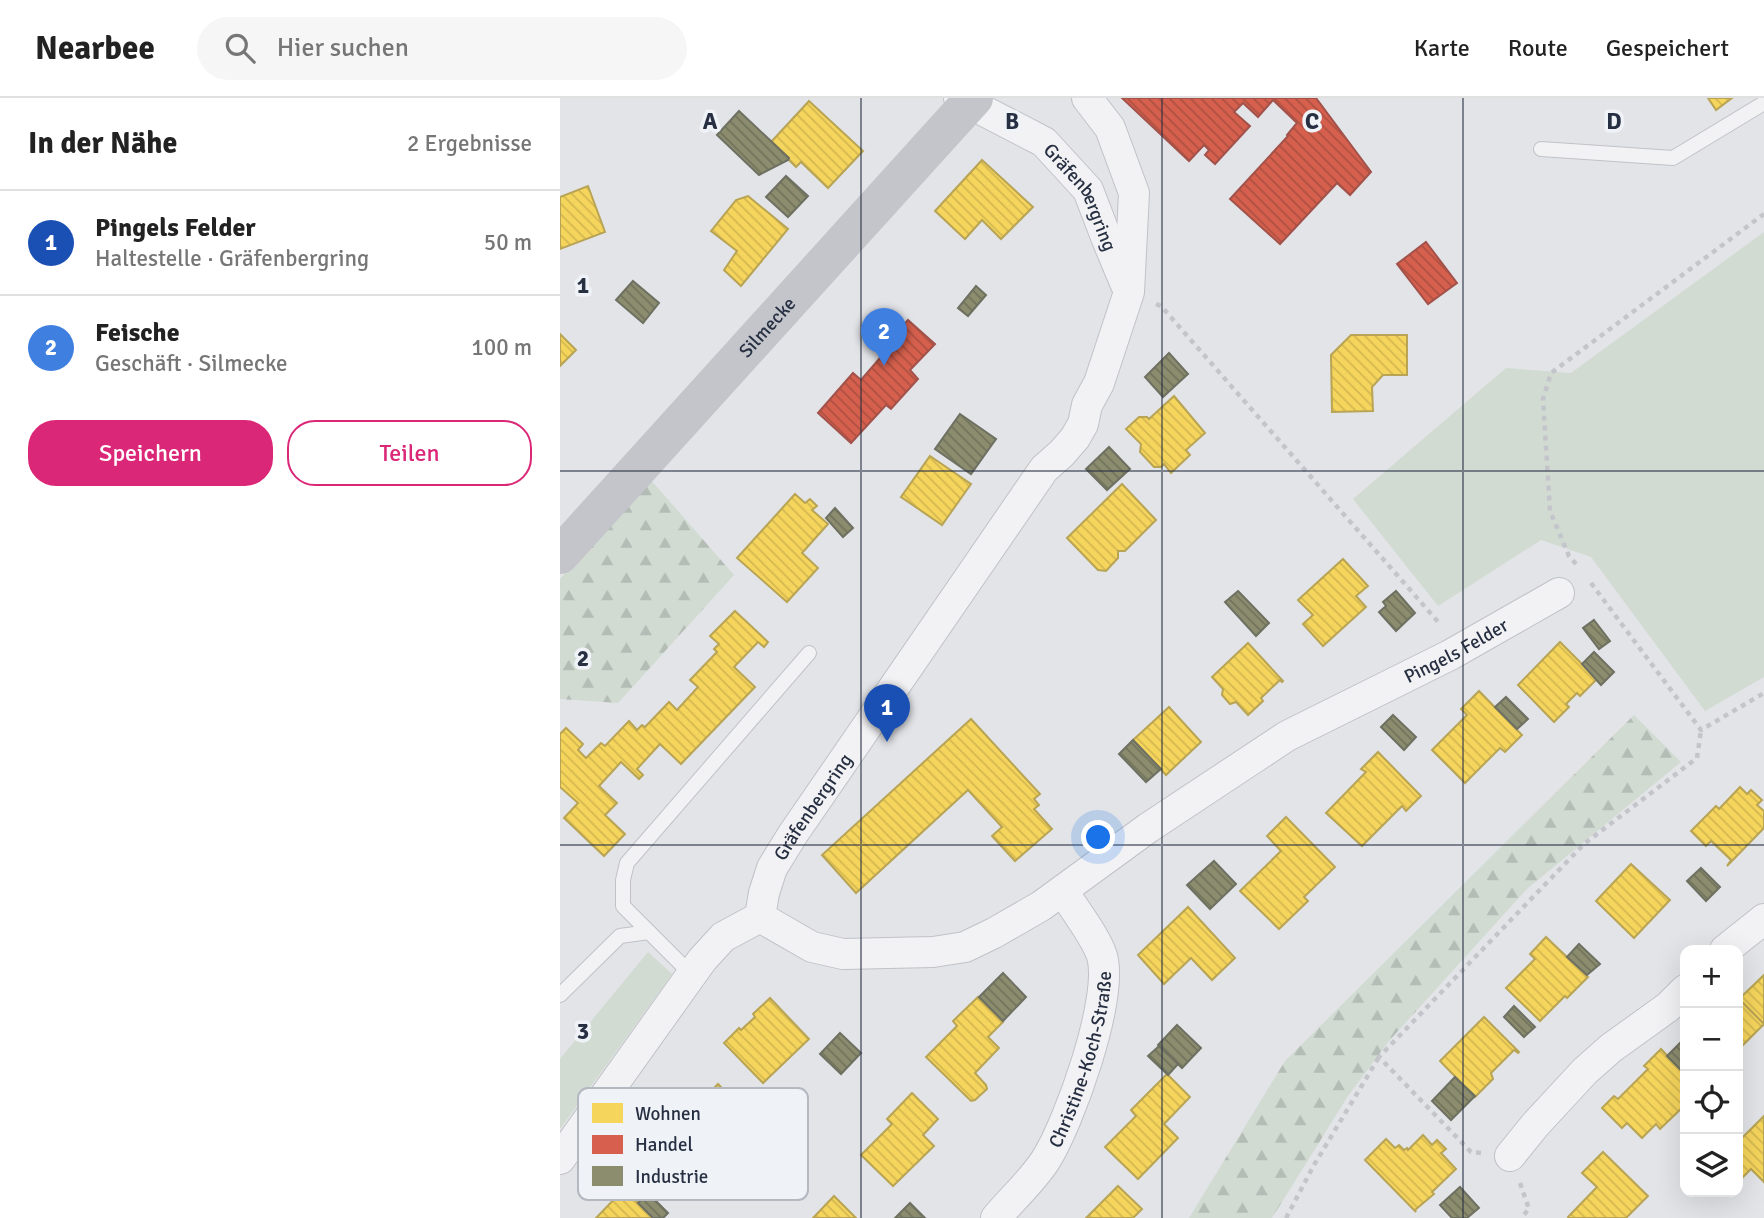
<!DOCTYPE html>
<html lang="de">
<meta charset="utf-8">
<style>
:root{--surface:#fff;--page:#f6f6f6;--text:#222;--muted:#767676;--line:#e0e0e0;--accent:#db2777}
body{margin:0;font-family:Signika,sans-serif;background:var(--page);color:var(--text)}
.controls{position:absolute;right:21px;bottom:21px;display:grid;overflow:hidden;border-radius:14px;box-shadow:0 7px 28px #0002}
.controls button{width:63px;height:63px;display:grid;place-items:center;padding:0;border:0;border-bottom:2px solid var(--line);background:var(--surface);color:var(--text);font:35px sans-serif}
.you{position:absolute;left:539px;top:740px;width:24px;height:24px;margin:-18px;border:5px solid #fff;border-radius:50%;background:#1a73e8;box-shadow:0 0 0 10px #1a73e833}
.badge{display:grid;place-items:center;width:46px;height:46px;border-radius:50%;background:var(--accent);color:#fff;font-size:23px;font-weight:700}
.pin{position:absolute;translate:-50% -58px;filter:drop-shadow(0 2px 4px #0008)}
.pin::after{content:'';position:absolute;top:37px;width:24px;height:21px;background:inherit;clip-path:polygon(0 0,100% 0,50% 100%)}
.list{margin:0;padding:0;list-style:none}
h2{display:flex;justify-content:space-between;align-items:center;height:91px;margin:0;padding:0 28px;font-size:30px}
h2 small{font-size:23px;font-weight:400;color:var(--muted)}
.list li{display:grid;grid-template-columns:46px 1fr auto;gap:21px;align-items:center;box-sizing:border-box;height:105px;padding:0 28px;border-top:2px solid var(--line)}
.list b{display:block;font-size:26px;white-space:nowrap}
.list p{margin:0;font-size:23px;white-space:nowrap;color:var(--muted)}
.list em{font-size:23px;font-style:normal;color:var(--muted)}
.actions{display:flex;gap:14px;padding:21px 28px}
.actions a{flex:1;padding:16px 0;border:2px solid var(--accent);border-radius:28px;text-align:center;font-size:24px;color:var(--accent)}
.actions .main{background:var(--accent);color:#fff}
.icon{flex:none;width:38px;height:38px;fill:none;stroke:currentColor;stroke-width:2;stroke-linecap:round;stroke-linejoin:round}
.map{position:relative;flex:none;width:1204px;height:1120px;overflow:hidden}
header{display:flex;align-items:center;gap:42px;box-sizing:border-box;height:98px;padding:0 35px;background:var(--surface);border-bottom:2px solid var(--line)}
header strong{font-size:33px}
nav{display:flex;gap:38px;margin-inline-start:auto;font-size:24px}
.search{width:490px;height:63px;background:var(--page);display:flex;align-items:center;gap:18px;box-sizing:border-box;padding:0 24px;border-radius:38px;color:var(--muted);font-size:26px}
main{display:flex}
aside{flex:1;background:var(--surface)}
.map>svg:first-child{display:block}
</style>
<header>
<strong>Nearbee</strong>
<div class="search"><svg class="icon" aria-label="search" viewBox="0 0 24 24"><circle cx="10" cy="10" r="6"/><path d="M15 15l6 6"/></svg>Hier suchen</div>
<nav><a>Karte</a><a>Route</a><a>Gespeichert</a></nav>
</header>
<main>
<aside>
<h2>In der Nähe<small>2 Ergebnisse</small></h2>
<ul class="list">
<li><span class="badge" style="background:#1a4fb4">1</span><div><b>Pingels Felder</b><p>Haltestelle · Gräfenbergring</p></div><em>50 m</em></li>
<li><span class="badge" style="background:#3f7fe0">2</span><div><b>Feische</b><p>Geschäft · Silmecke</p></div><em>100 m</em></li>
</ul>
<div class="actions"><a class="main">Speichern</a><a>Teilen</a></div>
</aside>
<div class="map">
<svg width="1204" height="1120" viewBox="0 0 1204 1120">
<defs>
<pattern id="forest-firs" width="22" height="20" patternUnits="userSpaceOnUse" patternTransform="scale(1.75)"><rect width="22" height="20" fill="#d2dbd2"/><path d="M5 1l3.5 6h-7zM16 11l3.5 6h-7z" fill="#b4bcb6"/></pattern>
<pattern id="homes-back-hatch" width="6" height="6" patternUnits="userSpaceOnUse" patternTransform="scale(1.75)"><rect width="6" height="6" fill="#f6d55c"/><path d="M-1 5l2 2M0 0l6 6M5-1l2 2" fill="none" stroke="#d3b751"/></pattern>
<pattern id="shops-back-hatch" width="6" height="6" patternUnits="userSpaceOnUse" patternTransform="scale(1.75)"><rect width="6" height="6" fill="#d6604d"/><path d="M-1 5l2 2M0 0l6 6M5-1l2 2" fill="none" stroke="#ae5042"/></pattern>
<pattern id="industry-back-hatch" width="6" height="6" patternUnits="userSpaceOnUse" patternTransform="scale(1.75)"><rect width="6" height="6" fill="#8c8c6e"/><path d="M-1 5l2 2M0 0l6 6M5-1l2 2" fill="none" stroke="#72735c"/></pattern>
</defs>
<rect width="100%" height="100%" fill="#e2e4e8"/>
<g fill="#d2dbd2">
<path d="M1204 134V579L1145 613 1031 459 981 442 878 508 793 401 946 270 1011 275Z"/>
<path d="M88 854 112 876 0 1031V961Z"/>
</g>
<g fill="url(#forest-firs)">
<path d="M90 381 174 477 58 605 0 601V481Z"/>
<path d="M1074 617 1121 664 967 791 829 943 788 998 712 1120H629L725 963Z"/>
</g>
<g fill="url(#homes-back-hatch)" stroke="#b8a454" stroke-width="2">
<path d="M1148 0H1172L1156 12Z"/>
<path d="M249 3 303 53 268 90 241 64 236 69 211 44Z"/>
<path d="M422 62 473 109 441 141 422 122 405 141 375 113Z"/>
<path d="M28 88 45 134 0 151V99Z"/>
<path d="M188 98 228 131 181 188 164 172 177 153 151 133 176 102Z"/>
<path d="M0 236 16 252 0 268Z"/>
<path d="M791 237H847V277H823L812 289 813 313 772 314 771 257Z"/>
<path d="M614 298 645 335 626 352 630 357 611 375 604 366 601 369H594L580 354 581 346 566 331 579 319H587L589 321Z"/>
<path d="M370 358 411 386 382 427 341 399Z"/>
<path d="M562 386 596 422 565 453H558V460L546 473 538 472 507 440Z"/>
<path d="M235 396 245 405 250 401 257 408 252 412 268 426 242 455 258 470 227 504 177 460Z"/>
<path d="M783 461 808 488 796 498 806 509 763 548 743 526 753 517 738 502Z"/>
<path d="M175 513 208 544 204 549 198 544 174 569 195 589 121 666 100 646 77 671 83 677 79 681 61 664 39 688 57 705 45 717 65 736 44 758 4 720 18 705 0 689V636L6 630 23 646 18 652 26 660 41 645 45 648 69 623 77 632 82 627 85 629 109 604 117 612 138 589 130 582 157 554 154 551 159 546 150 538Z"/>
<path d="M1000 544 1037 581 1020 598 1017 595 1006 606 1009 609 994 624 958 587Z"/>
<path d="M688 545 723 583 722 584 720 582 701 600 703 603 688 617 676 604 670 606 662 597 663 591 652 579Z"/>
<path d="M919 593 962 637 945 654 940 650 905 685 872 652 907 617 901 611Z"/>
<path d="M609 609 641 644 606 677 573 642Z"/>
<path d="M411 621 480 696 474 701 479 707 474 711 492 731 455 763 432 738 442 729 408 692 296 795 262 757Z"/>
<path d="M818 654 861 698 846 713 842 708 802 748 766 715 806 674 801 671Z"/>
<path d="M1180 689 1187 696 1191 692 1202 702 1197 707 1204 713V730L1167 768 1171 762 1151 743 1146 748 1131 733 1156 708 1159 711Z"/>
<path d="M726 719 775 769 744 799 748 803 719 831 680 793 721 753 707 738Z"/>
<path d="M1071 766 1110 802 1074 840 1036 803Z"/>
<path d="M628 809 675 860 652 882 631 860 604 886 578 857Z"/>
<path d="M986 839 1028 879 1007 900 1005 898 980 923 946 890 975 861 970 856Z"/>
<path d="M1204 877V927L1179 901Z"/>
<path d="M418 899 443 924 428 939 439 950 415 975 426 987 427 991 415 1002 411 1003 366 959 397 928 393 923Z"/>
<path d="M210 900 249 941 203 985 164 945 179 930 181 932 195 919 193 916Z"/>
<path d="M1178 900 1204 926 1178 952Z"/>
<path d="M924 919 959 954 958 955 954 952 931 975 933 981 915 999 880 963Z"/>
<path d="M1101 951 1125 976V1007L1100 1031 1096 1026 1082 1040 1067 1025 1062 1030 1042 1010 1054 998 1058 1001 1088 971 1084 968Z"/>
<path d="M607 976 630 999 604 1026 618 1040 578 1081 545 1049 576 1018 571 1012Z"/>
<path d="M158 986 196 1025 182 1039 185 1042 147 1079 145 1077 130 1092 91 1053Z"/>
<path d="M352 995 378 1021 363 1037 374 1048 333 1088 301 1057 332 1026 327 1021Z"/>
<path d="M1204 1018V1084L1191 1071 1178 1084V1044Z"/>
<path d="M863 1037 872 1047 877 1042 886 1051 881 1055 896 1071 872 1094 874 1096 855 1112 856 1114 805 1062 826 1041 835 1050 839 1047 844 1052 847 1050 848 1052Z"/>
<path d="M1043 1054 1088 1098 1066 1120H1009L1008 1119 1037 1089 1022 1075Z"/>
<path d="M558 1088 582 1111 573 1120H526Z"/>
<path d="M64 1091 93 1120H36Z"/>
<path d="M274 1098 296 1120H253Z"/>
</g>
<g fill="url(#shops-back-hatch)" stroke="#a2524a" stroke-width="2">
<path d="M562 0H756L811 74 790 97 777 85 720 146 670 101 728 38 727 37 737 25 713 2 698 19 683 5 674 14 690 28 655 66 645 57 649 52 644 47 629 63Z"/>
<path d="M866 144 897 185 868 206 837 166Z"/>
<path d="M348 222 375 246 350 272 358 281 331 311 326 307 291 345 258 315 293 275 301 282 326 253 323 250Z"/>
</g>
<g fill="url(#industry-back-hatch)" stroke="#6e7061" stroke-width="2">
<path d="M179 13 229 60 228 62 199 77 157 37Z"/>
<path d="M226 78 248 98 228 119 206 99Z"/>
<path d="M73 183 99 205 83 225 56 202Z"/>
<path d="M416 188 426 197 408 218 398 210Z"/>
<path d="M609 255 628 276 603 299 585 279Z"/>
<path d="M400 316 436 341 411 376 375 351Z"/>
<path d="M549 349 570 371 547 392 526 371Z"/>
<path d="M275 410 293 430 283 439 266 420Z"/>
<path d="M678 493 709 525 696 538 665 504Z"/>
<path d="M836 493 855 515 836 533 819 514 826 508 823 504Z"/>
<path d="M1034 522 1050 543 1039 551 1023 530Z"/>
<path d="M1034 554 1054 574 1041 587 1022 566Z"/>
<path d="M946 599 968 621 957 631 935 609Z"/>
<path d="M833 617 856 639 844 652 821 629Z"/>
<path d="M573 642 601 671 586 684 559 656Z"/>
<path d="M654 763 676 786 650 811 627 787Z"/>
<path d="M1141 770 1160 789 1146 803 1127 783Z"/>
<path d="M1019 846 1040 866 1027 877 1007 859Z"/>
<path d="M443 875 466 899 443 923 419 899Z"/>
<path d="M954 908 975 929 964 939 944 919Z"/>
<path d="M617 927 641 950 622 970 598 947Z"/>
<path d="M280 935 301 955 281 976 260 956Z"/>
<path d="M1125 940V976L1107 958Z"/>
<path d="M599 948 618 966 608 977 588 958Z"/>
<path d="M895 979 915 998 891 1022 872 1003Z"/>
<path d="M900 1089 919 1110 907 1120H892L880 1107Z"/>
<path d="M88 1095 108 1115 103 1120H93L78 1105Z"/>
<path d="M350 1105 365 1120H335Z"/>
</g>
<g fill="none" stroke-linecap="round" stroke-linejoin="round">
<defs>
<g id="lane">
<path d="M981 51 1113 60 1204 5"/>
<path d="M132 877 63 808V782L67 765 249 555"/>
<path d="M0 897 60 838 89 834"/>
</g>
<g id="street">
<path id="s1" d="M399 0 484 44 528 92 548 144 566 187"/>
<path id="s2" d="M200 819 204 795 212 770 233 736 484 371 502 355 515 340 523 326 527 307 539 285 569 194 574 95 550 30 527 0"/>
<path id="s3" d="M200 819 252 849 283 856 373 854 405 849 434 835 481 808 588 730 727 638 890 557 999 495"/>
<path d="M1165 852 1204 821"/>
<path d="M950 1058 975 1027 1025 973 1051 950 1108 909 1125 892"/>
<path d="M0 1061 142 862 163 839 200 819"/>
<path id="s4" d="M436 1120C452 1101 471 1084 485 1063 509 1026 554 900 542 858 536 839 514 811 503 793"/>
</g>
</defs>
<use href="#lane" stroke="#c0c2c6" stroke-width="16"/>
<use href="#street" stroke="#c0c2c6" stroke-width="32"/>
<g stroke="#c4c5cb" stroke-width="4.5" stroke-dasharray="5 5" stroke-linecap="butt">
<path d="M596 206 601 208 880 526"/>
<path d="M1016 466 1009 458 990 413 983 301 991 275 1204 116"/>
<path d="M1031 485 1141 632 1204 595"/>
<path d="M921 1055 911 1054 819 959 1024 746 1137 660 1141 632"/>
<path d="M960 1085 969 1111 961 1120"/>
<path d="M726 1120 754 1067 819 959"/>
</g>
<use href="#lane" stroke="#f2f2f4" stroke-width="14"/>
<use href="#street" stroke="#f2f2f4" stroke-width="30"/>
<path stroke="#c3c5ca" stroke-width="38" id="s5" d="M0 457 414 0"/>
</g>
<path fill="none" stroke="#273042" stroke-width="2" stroke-opacity="0.55" d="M301 0V1120M602 0V1120M903 0V1120M0 373H1204M0 747H1204"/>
<g text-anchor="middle" stroke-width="7" stroke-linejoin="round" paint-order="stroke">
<g font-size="19" fill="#273042" stroke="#eff2f7">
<text dy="7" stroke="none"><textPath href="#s1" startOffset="163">Gräfenbergring</textPath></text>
<text dy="7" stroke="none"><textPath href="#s5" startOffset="308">Silmecke</textPath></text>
<text dy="7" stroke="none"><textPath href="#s3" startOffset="789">Pingels Felder</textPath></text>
<text dy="7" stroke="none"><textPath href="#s2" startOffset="124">Gräfenbergring</textPath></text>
<text dy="7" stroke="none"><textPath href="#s4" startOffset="184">Christine-Koch-Straße</textPath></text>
</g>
</g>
<rect x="18" y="990" width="230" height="112" rx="10" fill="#eff2f7" stroke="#b3b8c1" stroke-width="2"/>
<rect x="32" y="1005" width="31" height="20" fill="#f6d55c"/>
<rect x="32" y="1037" width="31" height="19" fill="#d6604d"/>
<rect x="32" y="1068" width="31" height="20" fill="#8c8c6e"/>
<g font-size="19" fill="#273042">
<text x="75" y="1022">Wohnen</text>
<text x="75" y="1053">Handel</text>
<text x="75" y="1085">Industrie</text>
</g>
<g font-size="23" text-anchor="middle" font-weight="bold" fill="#273042" stroke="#eff2f7" stroke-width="7" stroke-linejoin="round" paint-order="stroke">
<text x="150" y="31">A</text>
<text x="452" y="31">B</text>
<text x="752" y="31">C</text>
<text x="1054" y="31">D</text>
<text x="23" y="195">1</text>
<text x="23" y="568">2</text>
<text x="23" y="941">3</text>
</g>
</svg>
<div class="controls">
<button>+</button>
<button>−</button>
<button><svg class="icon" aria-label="locate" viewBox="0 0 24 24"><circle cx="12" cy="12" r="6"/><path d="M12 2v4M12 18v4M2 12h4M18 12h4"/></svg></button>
<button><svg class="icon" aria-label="layers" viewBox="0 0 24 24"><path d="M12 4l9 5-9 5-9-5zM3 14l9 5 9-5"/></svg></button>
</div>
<div class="you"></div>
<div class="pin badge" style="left:327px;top:644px;background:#1a4fb4">1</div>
<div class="pin badge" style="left:324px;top:268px;background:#3f7fe0">2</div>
</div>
</main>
